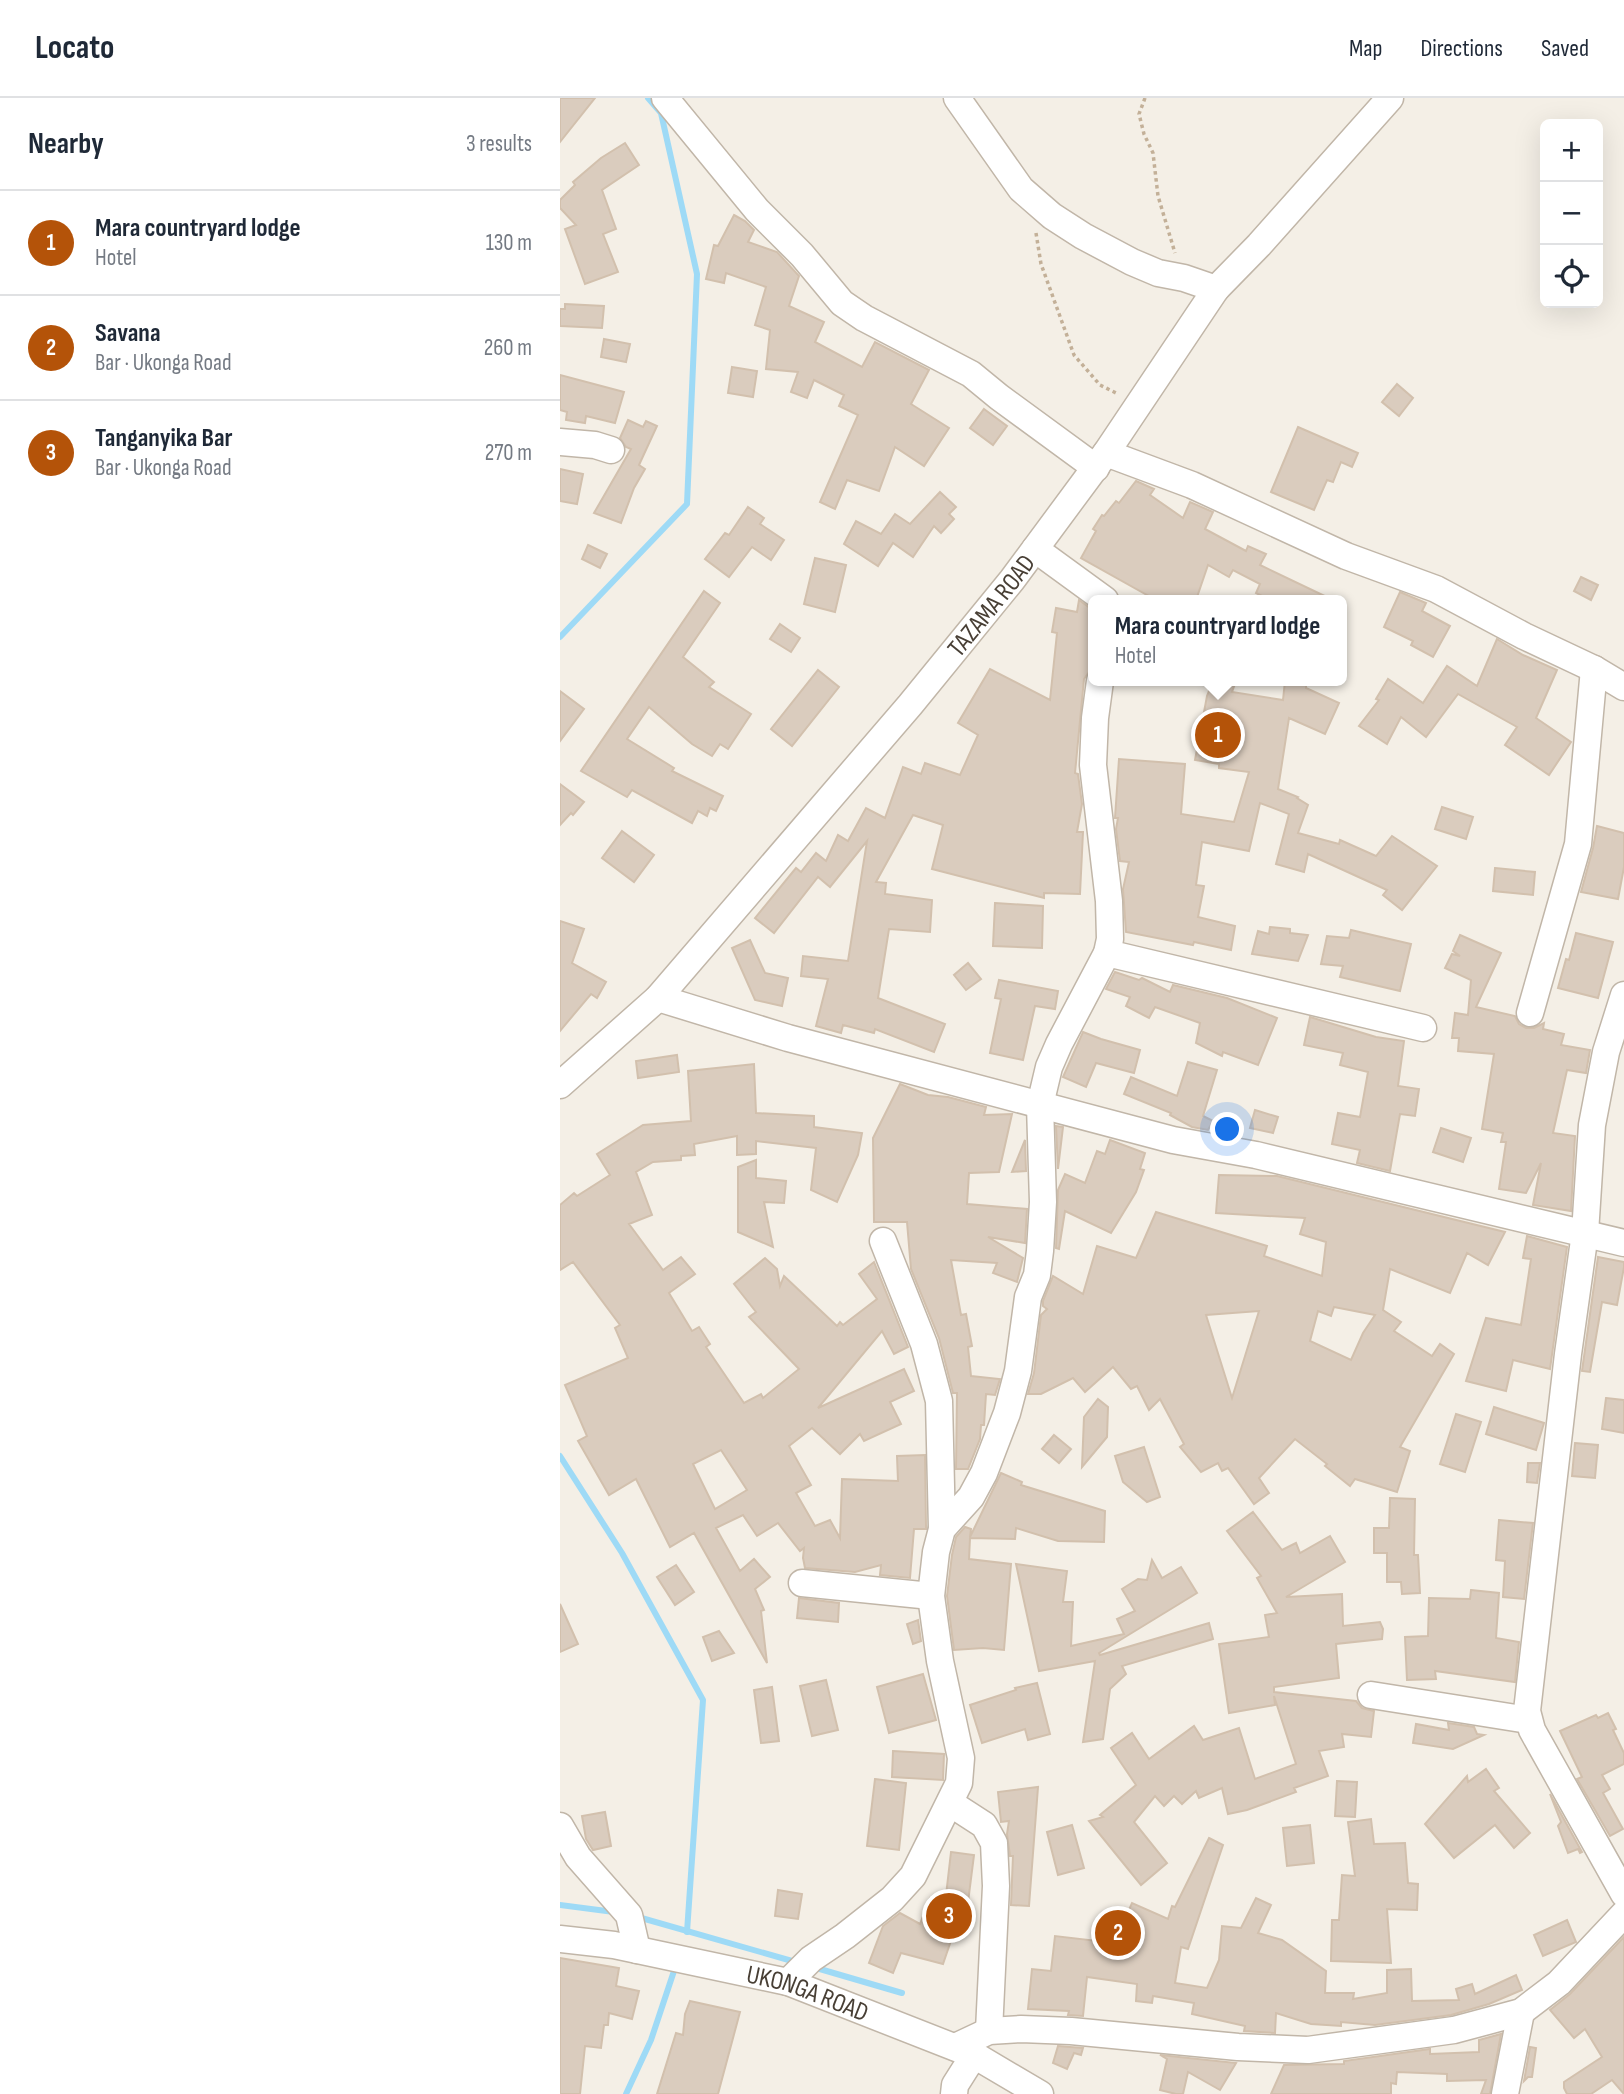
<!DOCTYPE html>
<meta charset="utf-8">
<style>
:root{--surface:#fff;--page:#f6f6f7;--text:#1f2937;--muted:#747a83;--line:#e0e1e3;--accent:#b45309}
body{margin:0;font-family:"Sofia Sans Condensed",sans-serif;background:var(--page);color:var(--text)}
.controls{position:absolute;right:21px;top:21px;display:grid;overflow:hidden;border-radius:10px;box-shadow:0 7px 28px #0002}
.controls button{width:63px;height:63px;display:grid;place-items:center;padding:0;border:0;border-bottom:2px solid var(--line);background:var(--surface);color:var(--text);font:35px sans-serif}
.you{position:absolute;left:668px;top:1032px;width:24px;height:24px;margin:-18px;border:5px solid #fff;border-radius:50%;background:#1a73e8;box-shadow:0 0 0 10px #1a73e833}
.badge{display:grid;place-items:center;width:46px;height:46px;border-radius:50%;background:var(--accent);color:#fff;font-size:23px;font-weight:700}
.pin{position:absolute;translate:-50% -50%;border:4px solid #fff;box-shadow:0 2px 7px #0006}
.popup{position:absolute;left:528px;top:497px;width:259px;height:91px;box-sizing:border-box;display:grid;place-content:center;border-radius:10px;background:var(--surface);filter:drop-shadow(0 2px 5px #0005);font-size:23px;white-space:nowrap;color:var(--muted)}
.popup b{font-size:26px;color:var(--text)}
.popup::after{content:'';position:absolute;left:50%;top:100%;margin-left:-14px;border:14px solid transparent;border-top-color:var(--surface)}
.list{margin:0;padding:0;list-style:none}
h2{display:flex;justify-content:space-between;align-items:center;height:91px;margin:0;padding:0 28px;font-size:30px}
h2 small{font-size:23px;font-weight:400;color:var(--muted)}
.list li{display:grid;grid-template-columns:46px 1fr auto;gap:21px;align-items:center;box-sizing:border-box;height:105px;padding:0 28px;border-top:2px solid var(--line)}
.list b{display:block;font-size:26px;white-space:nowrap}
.list p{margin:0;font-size:23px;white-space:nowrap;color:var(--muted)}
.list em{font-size:23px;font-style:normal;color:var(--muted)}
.icon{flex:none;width:38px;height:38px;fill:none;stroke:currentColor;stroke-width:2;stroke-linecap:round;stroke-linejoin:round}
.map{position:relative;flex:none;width:1064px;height:1996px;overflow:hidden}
header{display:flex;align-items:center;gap:42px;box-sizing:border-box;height:98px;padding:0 35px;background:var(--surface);border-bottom:2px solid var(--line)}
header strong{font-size:33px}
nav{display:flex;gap:38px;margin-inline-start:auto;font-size:24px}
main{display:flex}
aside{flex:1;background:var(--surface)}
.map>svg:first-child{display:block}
</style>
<header>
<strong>Locato</strong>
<nav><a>Map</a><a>Directions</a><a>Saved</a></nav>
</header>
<main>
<aside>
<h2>Nearby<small>3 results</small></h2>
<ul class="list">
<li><span class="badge">1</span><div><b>Mara countryard lodge</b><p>Hotel</p></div><em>130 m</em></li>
<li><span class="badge">2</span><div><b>Savana</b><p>Bar · Ukonga Road</p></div><em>260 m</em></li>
<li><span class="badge">3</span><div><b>Tanganyika Bar</b><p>Bar · Ukonga Road</p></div><em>270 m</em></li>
</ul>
</aside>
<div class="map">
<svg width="1064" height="1996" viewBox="0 0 1064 1996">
<rect width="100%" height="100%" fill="#f4efe6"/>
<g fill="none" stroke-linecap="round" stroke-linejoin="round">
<g stroke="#9edaf6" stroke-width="6">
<path d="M0 539 127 406 137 176 101 15 88 0"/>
<path d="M0 1358 62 1455 143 1602 127 1834"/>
<path d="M0 1807 54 1814"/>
<path d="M78 1819 239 1865"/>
<path d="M253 1869 342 1895"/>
<path d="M66 1996 91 1942 116 1867"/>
</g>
</g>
<g fill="#daccbe" stroke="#d2c0ad" stroke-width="2" fill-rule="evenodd">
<path d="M0 0H35L0 44Z"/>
<path d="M65 45 79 67 42 92 56 131 43 136 58 174 25 186 5 131 16 127 0 110V102L15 87 13 84 41 60Z"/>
<path d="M174 117 185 123 194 132 188 144 217 154 239 178 229 208 264 224 255 244 302 269 315 244 369 272 351 306 389 330 364 368 335 349 319 393 287 382 275 411 260 404 298 317 279 308 284 297 254 282 247 300 231 294 238 274 206 271 210 232 195 227 206 189 166 175 164 185 146 181 154 147 158 148Z"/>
<path d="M5 206 44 208 42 230 0 228V211H5Z"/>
<path d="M44 241 70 246 66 264 41 259Z"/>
<path d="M172 269 197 273 193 299 168 295Z"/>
<path d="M0 277 64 294 55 325 26 318 25 325 6 322 7 314 0 312Z"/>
<path d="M837 286 853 300 839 318 822 304Z"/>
<path d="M424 311 447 328 433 347 410 330Z"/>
<path d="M68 322 83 329 86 323 97 328 79 367 85 371 74 390 61 425 34 415 71 351 66 349 60 340Z"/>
<path d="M738 329 798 355 792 369 781 364 773 384 767 382 754 412 711 394Z"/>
<path d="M0 371 23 376 17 406 0 403Z"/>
<path d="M576 383 594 391 590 397 623 420 630 404 653 414 645 431 686 453 688 448 706 456 700 467 773 502H710L696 495 700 486 673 472 669 479 648 467 636 502H596L521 460 536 433 533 431 542 417 544 418 556 403 559 405Z"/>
<path d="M380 394 396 409 389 416 394 421 381 435 374 428 353 459 333 445 318 468 284 446 296 423 321 436 335 416 350 426Z"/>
<path d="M188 409 204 420 200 426 224 442 211 462 192 449 169 479 145 461 165 435 169 437Z"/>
<path d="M28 447 47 456 40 470 22 461Z"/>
<path d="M255 460 286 467 275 514 244 506Z"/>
<path d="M1021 479 1038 487 1031 502 1014 493Z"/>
<path d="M144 493 160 505 123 559 154 584 149 589 191 616 168 651 160 646 152 658 132 646 89 609 67 641 114 670 112 673 163 698 156 713 150 710 147 718 138 713 132 725 72 692 67 699 21 673Z"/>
<path d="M840 494 866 505 862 513 890 528 873 559 851 547 853 543 824 529Z"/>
<path d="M519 502 534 513 531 571 524 581 515 675 518 676 522 706 517 734H523L520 796 484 795V800L372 771 383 727 353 717 316 784 326 785 325 796 372 802 370 834 329 831 318 900 385 926 374 954 315 931 314 935 283 927 281 935 256 928 268 881 241 878 243 858 288 863 307 743 270 789 258 779 214 835 195 820 236 770 241 774 256 755 266 763 278 737 288 743 306 710 325 720 343 669 361 676 365 665 400 677 418 637 398 625 430 571 490 602 497 535 492 534 496 510 517 514Z"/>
<path d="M220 526 240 540 231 554 210 541Z"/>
<path d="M937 541 963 557 997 572 976 620 1011 644 989 677 945 647 957 629 898 596 866 639 841 619 827 646 799 628 819 602 816 601 828 581 863 605 887 568 917 588Z"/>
<path d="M258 572 279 589 232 648 211 631Z"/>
<path d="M653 583H676L672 594 723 602 725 583H746V590L779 605 765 636 729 620 718 691 738 699 737 700 748 707 738 735 779 746 780 742 816 758 832 738 877 768 842 812 823 797 827 792 748 756 744 774 716 766 729 716 700 705 689 753 642 744 636 787 644 788 638 819 675 828 671 852 634 844 633 847 566 834 563 791 569 764 560 763 556 731 558 720H555L559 661 625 666 621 716 674 724 689 674 659 670V666L635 662 647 598Z"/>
<path d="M0 593 24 611 0 643Z"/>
<path d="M0 686 24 704 13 717 11 715 0 727Z"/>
<path d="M882 709 913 719 906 741 875 731Z"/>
<path d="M1037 728 1064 735V769L1058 801 1021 794 1033 750Z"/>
<path d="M62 733 94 757 74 784 42 760Z"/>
<path d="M935 770 975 774 973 797 933 793Z"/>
<path d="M435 805 483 808 482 850 433 848Z"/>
<path d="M0 823 24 831 12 865 46 884 37 900 31 896 0 933Z"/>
<path d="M710 829 730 831V835L748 837 738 863 692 856 698 833 709 836Z"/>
<path d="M791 832 851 846 840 893 780 879 783 868 761 866 767 838 789 840Z"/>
<path d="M1016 835 1053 844 1038 900 998 890 1006 861 1009 862Z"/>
<path d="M900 837 941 855 916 909 955 918 959 926 966 930H974L984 925 983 931 1004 936 1001 947 1030 952 1026 975 1007 972 993 1035 1015 1038 1011 1113 973 1107 981 1065 966 1095 939 1091 946 1044H941L943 1035 922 1031 934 956 898 953 899 940H892L895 915 908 917 911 882 885 870 892 856 900 858 893 853Z"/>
<path d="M190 842 205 875 228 880 222 908 195 902 172 850Z"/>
<path d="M408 865 421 881 406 892 394 877Z"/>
<path d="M555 874 579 882 582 880 610 894 613 887 667 900 717 920 698 967 663 954 662 958 636 945 640 925 595 909 589 920 566 908 570 899 546 891Z"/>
<path d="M439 882 498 893 495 911 475 908 463 962 430 955 441 901 435 900Z"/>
<path d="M750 919 816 939 844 943 838 988 859 991 855 1018 840 1016 830 1073 797 1065 800 1052 772 1046 778 1015 800 1019 808 974 780 967 783 955 744 947Z"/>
<path d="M523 934 541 941 580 952 574 975 536 965 526 989 503 979Z"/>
<path d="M117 957 119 974 78 980 76 963Z"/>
<path d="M628 964 657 972 643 1018 653 1023 648 1032 632 1029 610 1017 611 1015 564 996 571 979 617 998Z"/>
<path d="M194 966 196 1015 254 1018V1029L302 1035 298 1057 277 1104 251 1092 256 1050 196 1043V1056L177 1057V1038L134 1046 135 1057 121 1058V1062L93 1064 76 1074 92 1117 69 1126 103 1172 121 1159 135 1176 109 1195 132 1233 139 1229 150 1246 146 1249 184 1305 201 1296 203 1300 239 1271 189 1219 196 1214 174 1186 205 1160 217 1171 220 1188 224 1178 277 1228 280 1224 283 1227 317 1201 299 1176 314 1164 348 1249 334 1256 322 1233 258 1310 344 1271 354 1293 330 1304 341 1326 304 1343 300 1336 280 1356 252 1330 229 1348 251 1387 236 1395 255 1428 270 1422 280 1440 282 1381 338 1383 337 1358 365 1357 366 1429V1431H354L350 1480 320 1477 321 1467 295 1474 245 1470 243 1460 244 1450 240 1453 218 1425 197 1438 183 1417 156 1430 180 1473 194 1461 210 1479 195 1491 204 1512 201 1513 207 1565 134 1435 110 1449 76 1381 49 1397 18 1343 27 1338 5 1287 68 1260 55 1230 60 1227 13 1164 0 1172V1107L14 1095 17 1098 50 1077 37 1056 83 1027 131 1023 128 973ZM161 1352 187 1392 155 1411 133 1366Z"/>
<path d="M340 986 368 997 388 999 426 1009 424 1017 452 1016 439 1074 409 1075 407 1106 467 1111 465 1145 428 1139 463 1160 457 1184 433 1175 437 1165 391 1162 401 1217 406 1216 412 1248 408 1249 411 1278 440 1281 435 1297 426 1296 424 1327H421L420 1341 408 1371H396L397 1295H393L379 1240 351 1171 347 1124H314L313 1040Z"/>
<path d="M695 1012 718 1019 713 1035 690 1030Z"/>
<path d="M496 1028 503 1029 498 1071Z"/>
<path d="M881 1030 911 1040 903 1064 873 1054Z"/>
<path d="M465 1042 466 1073 452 1074Z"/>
<path d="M550 1042 585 1055 580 1071 584 1072 576 1094 551 1135 505 1113 499 1151 496 1150 498 1092 505 1076 525 1085 537 1053 545 1056Z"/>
<path d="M196 1062V1080L226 1083 224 1105 204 1104 213 1149 178 1134V1069Z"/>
<path d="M659 1077 717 1078 945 1134 928 1167 907 1155 890 1195 830 1171 823 1212 841 1224 834 1233 872 1258 880 1246 894 1256 840 1349 850 1353 837 1394 795 1381 790 1388 765 1368 767 1366 735 1341 699 1380 709 1395 694 1406 668 1370 662 1373 658 1365 641 1374 620 1349 624 1346 600 1301 589 1312 577 1288 571 1291 553 1269 525 1294 513 1280 481 1296H468L474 1275 481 1217 487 1211 483 1208V1203L493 1178 523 1196 537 1148 576 1160 596 1114 707 1148 704 1158 762 1178 766 1144 740 1136 745 1120 656 1115ZM774 1209 815 1217 803 1235 791 1262 750 1243 758 1213 771 1218ZM699 1213 672 1300 646 1217Z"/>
<path d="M967 1138 1007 1149 990 1271 953 1262 946 1293 906 1283 926 1220 961 1227 971 1161 963 1160Z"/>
<path d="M1038 1159 1064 1164V1169L1057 1207 1042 1204 1030 1274 1022 1273Z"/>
<path d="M1046 1300 1064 1302V1335L1042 1331Z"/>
<path d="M538 1301 548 1309 547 1339 522 1369 524 1319Z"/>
<path d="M934 1309 984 1325 976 1352 926 1336Z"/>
<path d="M896 1316 921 1324 905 1374 880 1366Z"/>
<path d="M494 1337 511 1351 499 1365 482 1351Z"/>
<path d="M1015 1345 1038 1347 1035 1380 1012 1378Z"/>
<path d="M584 1349 600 1399 587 1404 563 1384 555 1358Z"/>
<path d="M968 1365H980L977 1385 967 1384Z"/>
<path d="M441 1375 462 1384 461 1387 545 1413 544 1444 498 1443 456 1430 455 1441 410 1440 409 1461 451 1466 444 1552 423 1550 394 1552 387 1498 392 1457 396 1439 405 1429 411 1431 410 1439Z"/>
<path d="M830 1400 855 1401 854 1457H858L860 1495 842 1496 841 1484H827V1455H814V1430H829Z"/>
<path d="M693 1414 722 1452 736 1445 740 1455 770 1438 785 1464 726 1499 782 1496 783 1528 820 1524 823 1531 822 1541 776 1546 779 1580 714 1589V1594L796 1603 802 1610 814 1613 811 1639 782 1636 784 1649 759 1653 768 1678 734 1690 736 1694 687 1712 668 1716 662 1690 639 1700 636 1693 622 1706 614 1698 604 1708 595 1698 574 1724 607 1765 581 1787 529 1723 543 1719 540 1717 576 1687 551 1650 572 1635 589 1661 634 1628 643 1642 679 1630 695 1681 736 1666 714 1598 715 1607 669 1615 659 1546 709 1539 705 1517 717 1515 697 1480 701 1478 667 1433Z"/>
<path d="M939 1422 973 1425 964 1501 943 1499 945 1463 936 1462Z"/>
<path d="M592 1462 602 1480 621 1469 637 1495 539 1555 540 1557 649 1525 653 1541 562 1568 566 1576 550 1591 543 1641 523 1644 535 1563 479 1573 456 1466 507 1473 503 1504H513L511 1548 564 1536 557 1521 575 1513 562 1491 578 1481 587 1482Z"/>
<path d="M116 1467 134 1494 115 1507 97 1479Z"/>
<path d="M911 1492 939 1495 936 1540 959 1544 955 1584 875 1573 876 1581 847 1582 845 1539 868 1538 869 1500 910 1501Z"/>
<path d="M239 1500 279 1505 278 1524 237 1520Z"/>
<path d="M0 1506 18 1546 0 1554Z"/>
<path d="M358 1522 361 1543 353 1546 347 1526Z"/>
<path d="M159 1533 174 1555 152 1563 143 1539Z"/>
<path d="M363 1576 376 1622 329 1635 317 1589Z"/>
<path d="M266 1582 278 1632 252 1638 240 1588Z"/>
<path d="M477 1585 490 1636 468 1642 465 1631 422 1645 410 1607 456 1592 455 1590Z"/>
<path d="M212 1589 219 1643 201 1645 194 1592Z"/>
<path d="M1048 1615 1056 1631 1053 1632 1064 1655V1666L1042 1677 1050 1691 1043 1695 1063 1731 1050 1738 1017 1681 1022 1679 1000 1633 1036 1617 1038 1620Z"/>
<path d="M888 1625 914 1629 917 1636 924 1637 893 1651 853 1645 856 1626 889 1632Z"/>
<path d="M333 1653 384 1656 383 1682 332 1679Z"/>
<path d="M926 1671 939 1690 934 1693 970 1735 954 1750 935 1727 894 1760 865 1726 907 1678 908 1684Z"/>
<path d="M315 1681 346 1685 339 1752 307 1748Z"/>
<path d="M777 1683 797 1684 795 1719 775 1718Z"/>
<path d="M478 1689 469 1808 451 1807 453 1758H450L447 1736 449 1723 441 1724 438 1694Z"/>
<path d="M990 1696 1022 1754 1020 1755 1018 1751 1008 1755 998 1728 1001 1724Z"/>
<path d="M45 1714 51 1748 33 1752 26 1741 22 1718Z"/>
<path d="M811 1721 814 1746 845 1745 848 1785 858 1786 857 1812 827 1811 831 1865 771 1863 772 1822H779L782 1777 795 1778 788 1724Z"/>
<path d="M512 1727 524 1770 498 1777 487 1734Z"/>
<path d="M750 1727 754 1765 727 1768 723 1730Z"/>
<path d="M649 1740 663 1747 628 1851 621 1849 615 1885 647 1890 659 1862 662 1828 681 1830 696 1800 711 1807 698 1835 722 1842 766 1873 765 1895H794L793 1901 827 1895V1872L851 1871 852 1903 899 1902 896 1891 912 1886 915 1896 956 1877 962 1892 929 1906 891 1917 815 1927 781 1924V1928L751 1926 716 1915 715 1935 684 1933 685 1928 632 1916 634 1905 593 1898 592 1905 576 1903 577 1886 527 1879 523 1918 508 1917 509 1913 468 1911 472 1871 491 1873 495 1838 554 1845 572 1805 608 1821 612 1808 615 1809Z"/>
<path d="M391 1754 414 1757 405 1828H396L383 1866 341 1855 333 1875 309 1865 323 1828 340 1815 360 1826 370 1800 385 1806Z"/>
<path d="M218 1792 242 1796 238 1821 215 1818Z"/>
<path d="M1007 1822 1016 1844 983 1858 974 1837Z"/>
<path d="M1064 1839V1996L1052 1982 1031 1996H1007L1004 1990V1984L1042 1959 1025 1931 1014 1940 990 1912 1010 1896Z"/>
<path d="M0 1860 59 1870 56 1888 79 1893 72 1921 49 1915 48 1927H44L41 1950 25 1948 20 1996H0Z"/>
<path d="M130 1903 180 1914 158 1996H97L116 1935 123 1937 125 1916Z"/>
<path d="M941 1936 930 1996H921L926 1982 887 1983V1976L837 1974 836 1986 831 1985V1996H711L724 1967 784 1966V1963L870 1951V1956L919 1954V1942Z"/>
<path d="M498 1948 510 1949 523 1950 521 1957 514 1955 507 1971 493 1965Z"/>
<path d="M970 1949 976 1950 972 1979H968L964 1983Z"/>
<path d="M600 1957 676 1965 660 1992 628 1974 623 1996H616L600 1992 607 1961Z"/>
</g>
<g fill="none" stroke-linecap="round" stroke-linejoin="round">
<defs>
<g id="minor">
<path d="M105 0 197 112 242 157 282 205 304 220 411 276 439 299 536 370"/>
<path d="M397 0 461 91 492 118 523 138 572 164 598 175 624 180 656 191"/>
<path d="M0 344 35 347 51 352"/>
<path d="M546 355 632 387 786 458 876 491 964 538 1034 571 1064 589"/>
<path d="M475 451 545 502"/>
<path d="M547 855 863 930"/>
<path d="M1064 897 1046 954 1032 1027 1025 1135 1008 1256 967 1613 972 1632 1064 1796"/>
<path d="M98 900 228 940 613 1042 696 1057 1064 1145"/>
<path d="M970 915 1018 746 1034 571"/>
<path id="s1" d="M0 987 98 900 350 607 452 482 546 355 656 191 699 147 830 0"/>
<path d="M323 1143 364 1246 379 1303 382 1431"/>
<path d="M242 1485 371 1498"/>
<path d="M811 1597 968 1622"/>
<path d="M390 1705 424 1727 434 1745 436 1788 429 1933"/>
<path d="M0 1728 18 1759 69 1817 77 1852"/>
<path id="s2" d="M0 1841 54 1847 228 1884 414 1957 480 1996"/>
<path d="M228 1884 251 1861 285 1838 332 1801 353 1778 399 1685 401 1660 380 1563 371 1498 376 1454 382 1431 411 1399 424 1375 447 1315 458 1273 468 1199 477 1177 480 1153 483 1104 480 1007 489 969 499 946 547 855 550 841 549 803 533 667 535 620 540 583"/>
<path d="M395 1949 429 1933 461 1931 511 1933 678 1949 748 1952 894 1932 961 1914 999 1885 1064 1816"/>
<path d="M394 1996 395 1987 414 1957"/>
<path d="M945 1996 961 1914"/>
</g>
</defs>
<use href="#minor" stroke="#c1b6a8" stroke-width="29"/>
<g stroke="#c3b098" stroke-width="3.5" stroke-dasharray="3.5 3.5" stroke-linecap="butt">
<path d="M585 0 579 16 584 36 593 55 598 98 615 155"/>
<path d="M476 135 481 166 514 257 540 287 558 296"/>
</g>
<use href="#minor" stroke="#fff" stroke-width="26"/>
</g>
<g text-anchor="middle" stroke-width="6" stroke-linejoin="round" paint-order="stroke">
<g font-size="26" fill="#483f35" stroke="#fff">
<text dy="9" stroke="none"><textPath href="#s1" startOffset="646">TAZAMA ROAD</textPath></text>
<text dy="9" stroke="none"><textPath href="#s2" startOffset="254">UKONGA ROAD</textPath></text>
</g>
</g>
</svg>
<div class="controls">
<button>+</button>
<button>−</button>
<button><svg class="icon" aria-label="locate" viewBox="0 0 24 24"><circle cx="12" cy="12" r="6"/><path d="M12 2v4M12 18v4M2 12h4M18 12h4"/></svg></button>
</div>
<div class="you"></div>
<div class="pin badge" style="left:658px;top:637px">1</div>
<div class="popup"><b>Mara countryard lodge</b>Hotel</div>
<div class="pin badge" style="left:558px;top:1835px">2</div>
<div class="pin badge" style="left:389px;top:1818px">3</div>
</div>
</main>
